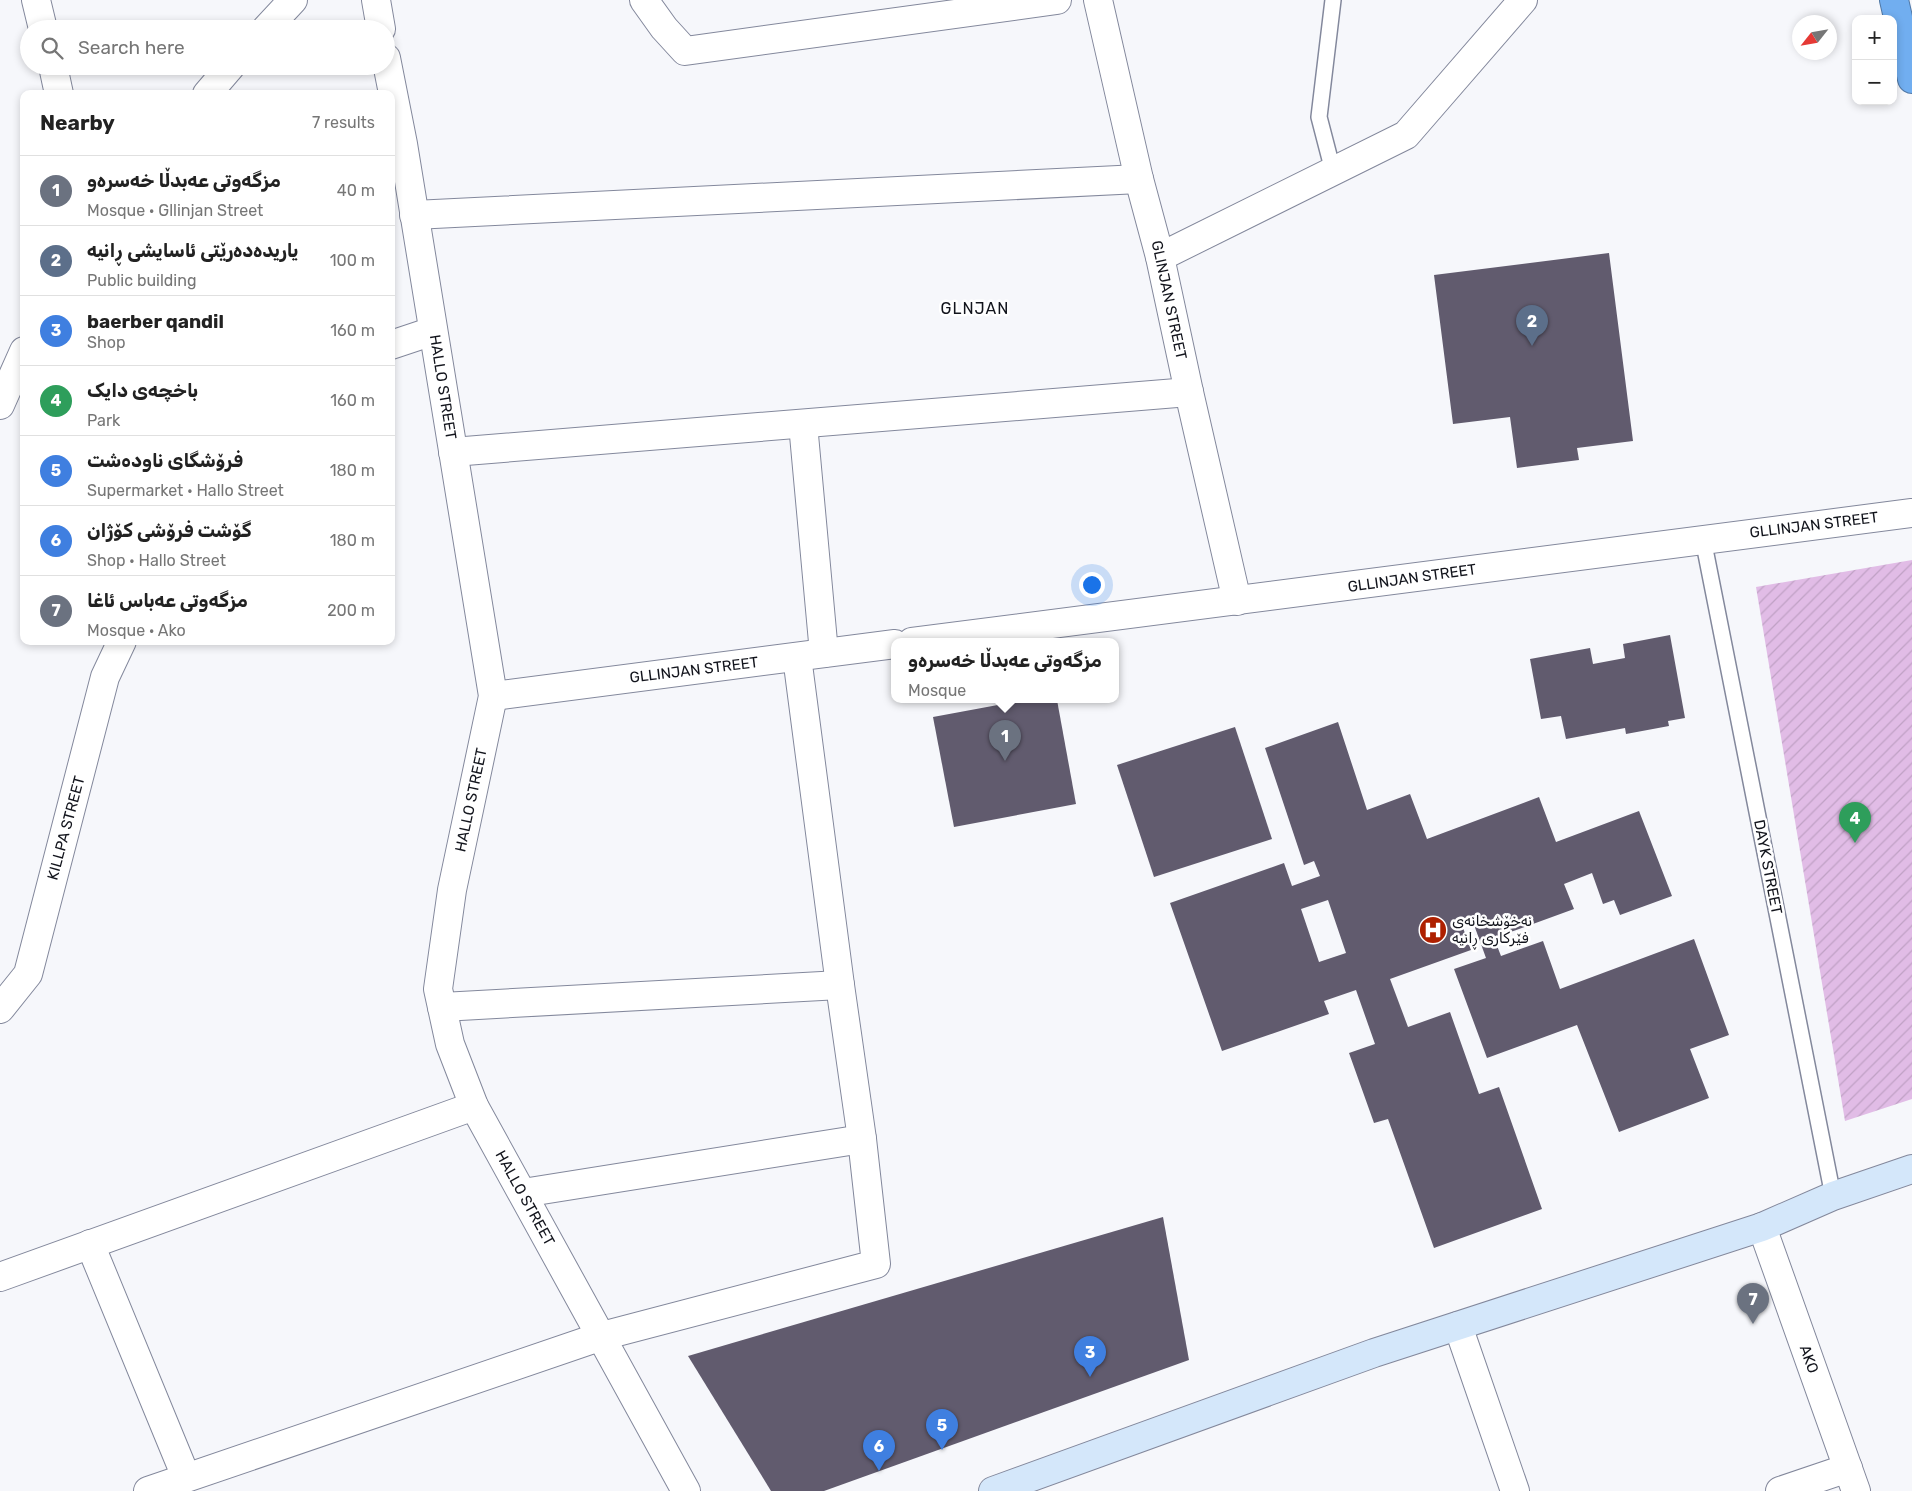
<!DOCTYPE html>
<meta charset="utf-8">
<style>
:root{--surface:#fff;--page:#f2f2f2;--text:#222;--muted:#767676;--line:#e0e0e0;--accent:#2563eb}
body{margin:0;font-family:Rubik,"Noto Sans Arabic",sans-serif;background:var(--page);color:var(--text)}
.controls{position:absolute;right:15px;top:15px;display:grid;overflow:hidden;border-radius:10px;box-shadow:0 2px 8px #0003}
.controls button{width:45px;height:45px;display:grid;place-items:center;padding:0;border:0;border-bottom:1px solid var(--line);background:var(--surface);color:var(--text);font:25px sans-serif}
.compass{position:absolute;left:1792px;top:15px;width:45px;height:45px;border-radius:50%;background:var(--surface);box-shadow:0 2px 8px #0003;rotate:239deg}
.you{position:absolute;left:1091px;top:584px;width:18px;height:18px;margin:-12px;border:4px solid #fff;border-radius:50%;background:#1a73e8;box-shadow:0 0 0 8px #1a73e833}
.badge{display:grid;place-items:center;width:32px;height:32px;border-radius:50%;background:var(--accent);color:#fff;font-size:16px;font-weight:700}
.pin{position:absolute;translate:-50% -41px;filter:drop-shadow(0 1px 2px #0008)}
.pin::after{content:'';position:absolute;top:26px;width:18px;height:15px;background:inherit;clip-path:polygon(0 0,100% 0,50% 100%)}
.popup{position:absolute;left:891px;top:638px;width:228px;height:65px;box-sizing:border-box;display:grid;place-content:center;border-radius:10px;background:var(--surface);filter:drop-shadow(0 1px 4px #0005);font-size:16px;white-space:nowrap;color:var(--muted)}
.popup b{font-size:19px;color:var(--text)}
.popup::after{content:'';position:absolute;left:50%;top:100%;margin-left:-10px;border:10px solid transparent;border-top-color:var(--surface)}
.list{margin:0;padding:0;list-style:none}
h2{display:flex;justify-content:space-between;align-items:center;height:65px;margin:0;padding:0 20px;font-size:21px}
h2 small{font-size:16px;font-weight:400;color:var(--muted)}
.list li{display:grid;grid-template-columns:32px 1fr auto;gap:15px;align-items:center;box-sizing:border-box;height:70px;padding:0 20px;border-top:1px solid var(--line)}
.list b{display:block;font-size:19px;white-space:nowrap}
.list p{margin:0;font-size:16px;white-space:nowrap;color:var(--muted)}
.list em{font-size:16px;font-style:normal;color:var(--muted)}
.icon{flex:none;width:28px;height:28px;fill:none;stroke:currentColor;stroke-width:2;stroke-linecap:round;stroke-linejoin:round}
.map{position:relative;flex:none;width:1912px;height:1491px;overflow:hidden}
.search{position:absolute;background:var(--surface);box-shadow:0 2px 8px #0003;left:20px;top:20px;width:375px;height:55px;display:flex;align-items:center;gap:12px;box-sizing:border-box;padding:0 18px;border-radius:28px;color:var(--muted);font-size:19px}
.panel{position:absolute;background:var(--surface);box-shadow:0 2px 8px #0003;left:20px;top:90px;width:375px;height:555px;border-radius:10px}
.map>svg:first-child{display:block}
</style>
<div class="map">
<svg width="1912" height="1491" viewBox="0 0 1912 1491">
<defs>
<pattern id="garden-furrows" width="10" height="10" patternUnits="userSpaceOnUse" patternTransform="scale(1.25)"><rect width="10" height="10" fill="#e1bce6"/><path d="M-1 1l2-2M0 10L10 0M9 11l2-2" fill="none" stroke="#c0a1c5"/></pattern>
</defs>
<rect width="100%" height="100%" fill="#f6f7fb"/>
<path fill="url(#garden-furrows)" d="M1912 560V1099L1845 1121 1756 587Z"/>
<g fill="#615b6e" fill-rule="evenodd">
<path d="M1609 253 1633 441 1577 448 1579 460 1517 468 1510 417 1453 424 1434 275Z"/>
<path d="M1670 635 1685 718 1668 721 1669 726 1626 734 1625 728 1566 739 1561 716 1541 719 1530 659 1590 648 1593 664 1625 658 1623 644Z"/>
<path d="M1025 700H1057L1076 804 954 827 933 717Z"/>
<path d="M1338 722 1367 810 1410 794 1427 839 1539 797 1556 842 1639 811 1672 896 1620 915 1614 900 1603 904 1592 873 1564 884 1574 909 1494 938 1501 956 1543 941 1560 989 1694 939 1729 1035 1690 1049 1709 1098 1619 1132 1577 1025 1487 1058 1454 969 1486 958 1473 922 1462 925 1471 950 1390 979 1408 1027 1450 1012 1479 1094 1499 1087 1542 1209 1434 1248 1388 1119 1374 1123 1349 1053 1375 1044 1356 990 1324 1001 1329 1014 1222 1051 1170 903 1284 863 1292 886 1320 876 1314 861 1304 865 1265 748ZM1328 900 1346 953 1319 962 1301 909Z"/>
<path d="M1235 727 1272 839 1154 877 1117 765Z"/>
<path d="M1163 1217 1189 1360 824 1491H771L688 1356Z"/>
</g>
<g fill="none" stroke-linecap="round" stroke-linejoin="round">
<defs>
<g id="lane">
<path d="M1333 0 1319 117 1333 171"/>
<path d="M1703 539 1833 1196"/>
</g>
<g id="street">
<path d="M36 0 43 29"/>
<path d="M376 0 381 29"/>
<path d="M644 0 664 28 685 51 1057 0"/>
<path d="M1098 0 1139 179 1160 257 1189 392 1237 601"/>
<path d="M266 29 293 0"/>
<path d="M386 58 403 144 493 696 452 890 438 989 450 1044 474 1106 686 1491"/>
<path d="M53 66 59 94"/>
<path d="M207 94 231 66"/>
<path d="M414 215 1139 179"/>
<path d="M1160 257 1406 135 1523 0"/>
<path d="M391 345 433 331"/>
<path d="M0 405 24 351"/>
<path d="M803 424 824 653"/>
<path d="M453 452 1189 392"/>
<path d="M912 642 1912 513"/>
<path d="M493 696 895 644"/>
<path d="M442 1007 840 985"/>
<path d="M0 1009 28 974 105 677 122 641"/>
<path d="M523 1193 862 1139"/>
<path d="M1762 1227 1856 1491"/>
<path d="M90 1244 186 1477"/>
<path d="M0 1277 474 1106"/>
<path d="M1458 1326 1515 1491"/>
<path d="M148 1491 602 1336 876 1264 862 1139 840 985 797 657"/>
<path d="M1780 1491 1848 1468"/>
</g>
<path id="secondary" d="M993 1491 1374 1353 1762 1227 1833 1196 1912 1169"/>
<path id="highway" d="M1894 0 1912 79"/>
</defs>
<use href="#lane" stroke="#83889c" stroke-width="18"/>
<use href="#street" stroke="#83889c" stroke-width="30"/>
<use href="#secondary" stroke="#83889c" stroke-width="30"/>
<use href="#highway" stroke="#5078a6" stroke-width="30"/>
<use href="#lane" stroke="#fff" stroke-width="15"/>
<use href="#street" stroke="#fff" stroke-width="28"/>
<use href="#secondary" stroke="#d4e7fa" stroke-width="28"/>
<use href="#highway" stroke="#71aef0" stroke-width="28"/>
</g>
<defs>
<symbol id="hospital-disc" viewBox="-11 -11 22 22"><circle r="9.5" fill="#ae2000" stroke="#fff"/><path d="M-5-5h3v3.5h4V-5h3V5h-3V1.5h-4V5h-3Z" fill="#fff"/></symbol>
</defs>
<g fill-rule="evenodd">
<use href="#hospital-disc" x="1417" y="914" width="32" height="32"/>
</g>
<g text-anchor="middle" stroke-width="5" stroke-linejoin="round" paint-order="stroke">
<g font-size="15" fill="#12141c" stroke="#fff">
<text transform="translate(1169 300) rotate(78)" y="5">GLINJAN STREET</text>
<text transform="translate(443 387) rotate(81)" y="5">HALLO STREET</text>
<text transform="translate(1814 525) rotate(-7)" y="5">GLLINJAN STREET</text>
<text transform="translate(1412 578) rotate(-8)" y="5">GLLINJAN STREET</text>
<text transform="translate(694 670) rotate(-7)" y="5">GLLINJAN STREET</text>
<text transform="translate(471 800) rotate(-78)" y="5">HALLO STREET</text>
<text transform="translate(66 828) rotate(-75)" y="5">KILLPA STREET</text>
<text transform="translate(1768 867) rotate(79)" y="5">DAYK STREET</text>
<text transform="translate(525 1198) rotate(61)" y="5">HALLO STREET</text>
<text transform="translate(1809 1359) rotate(70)" y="5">AKO</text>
</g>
<g font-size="15" fill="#12141c" stroke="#fff" text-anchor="start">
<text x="1452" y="926">نەخۆشخانەی<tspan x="1452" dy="17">فێرکاری ڕانیە</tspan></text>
</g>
<g font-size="16" letter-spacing="1" fill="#12141c" stroke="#fff">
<text x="975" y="314">GLNJAN</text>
</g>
</g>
</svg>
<div class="controls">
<button>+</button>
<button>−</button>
</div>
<svg class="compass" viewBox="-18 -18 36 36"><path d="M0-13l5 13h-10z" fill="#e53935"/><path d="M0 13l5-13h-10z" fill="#767676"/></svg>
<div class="you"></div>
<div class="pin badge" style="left:1005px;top:761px;background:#6b7280">1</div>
<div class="popup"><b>مزگەوتی عەبدڵا خەسرەو</b>Mosque</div>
<div class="pin badge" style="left:1532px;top:346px;background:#5c6f8a">2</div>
<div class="pin badge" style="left:1090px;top:1377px;background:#3f7fe0">3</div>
<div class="pin badge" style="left:1855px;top:843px;background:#2e9e5b">4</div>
<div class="pin badge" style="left:942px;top:1450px;background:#3f7fe0">5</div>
<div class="pin badge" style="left:879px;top:1471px;background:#3f7fe0">6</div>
<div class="pin badge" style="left:1753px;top:1324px;background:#6b7280">7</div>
<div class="search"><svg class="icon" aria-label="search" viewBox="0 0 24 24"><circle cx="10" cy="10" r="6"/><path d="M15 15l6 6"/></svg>Search here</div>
<section class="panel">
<h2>Nearby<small>7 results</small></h2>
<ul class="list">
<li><span class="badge" style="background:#6b7280">1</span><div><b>مزگەوتی عەبدڵا خەسرەو</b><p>Mosque · Gllinjan Street</p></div><em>40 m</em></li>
<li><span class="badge" style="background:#5c6f8a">2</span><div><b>یاریدەدەرێتی ئاسایشی ڕانیە</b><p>Public building</p></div><em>100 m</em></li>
<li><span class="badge" style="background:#3f7fe0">3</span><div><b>baerber qandil</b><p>Shop</p></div><em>160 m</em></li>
<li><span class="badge" style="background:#2e9e5b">4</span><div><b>باخچەی دایک</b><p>Park</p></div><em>160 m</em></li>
<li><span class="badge" style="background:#3f7fe0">5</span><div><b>فرۆشگای ناوده‌شت</b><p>Supermarket · Hallo Street</p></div><em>180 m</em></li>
<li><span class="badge" style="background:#3f7fe0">6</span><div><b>گۆشت فرۆشی کۆژان</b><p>Shop · Hallo Street</p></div><em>180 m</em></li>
<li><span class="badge" style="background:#6b7280">7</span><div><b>مزگەوتی عەباس ئاغا</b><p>Mosque · Ako</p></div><em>200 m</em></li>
</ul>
</section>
</div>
